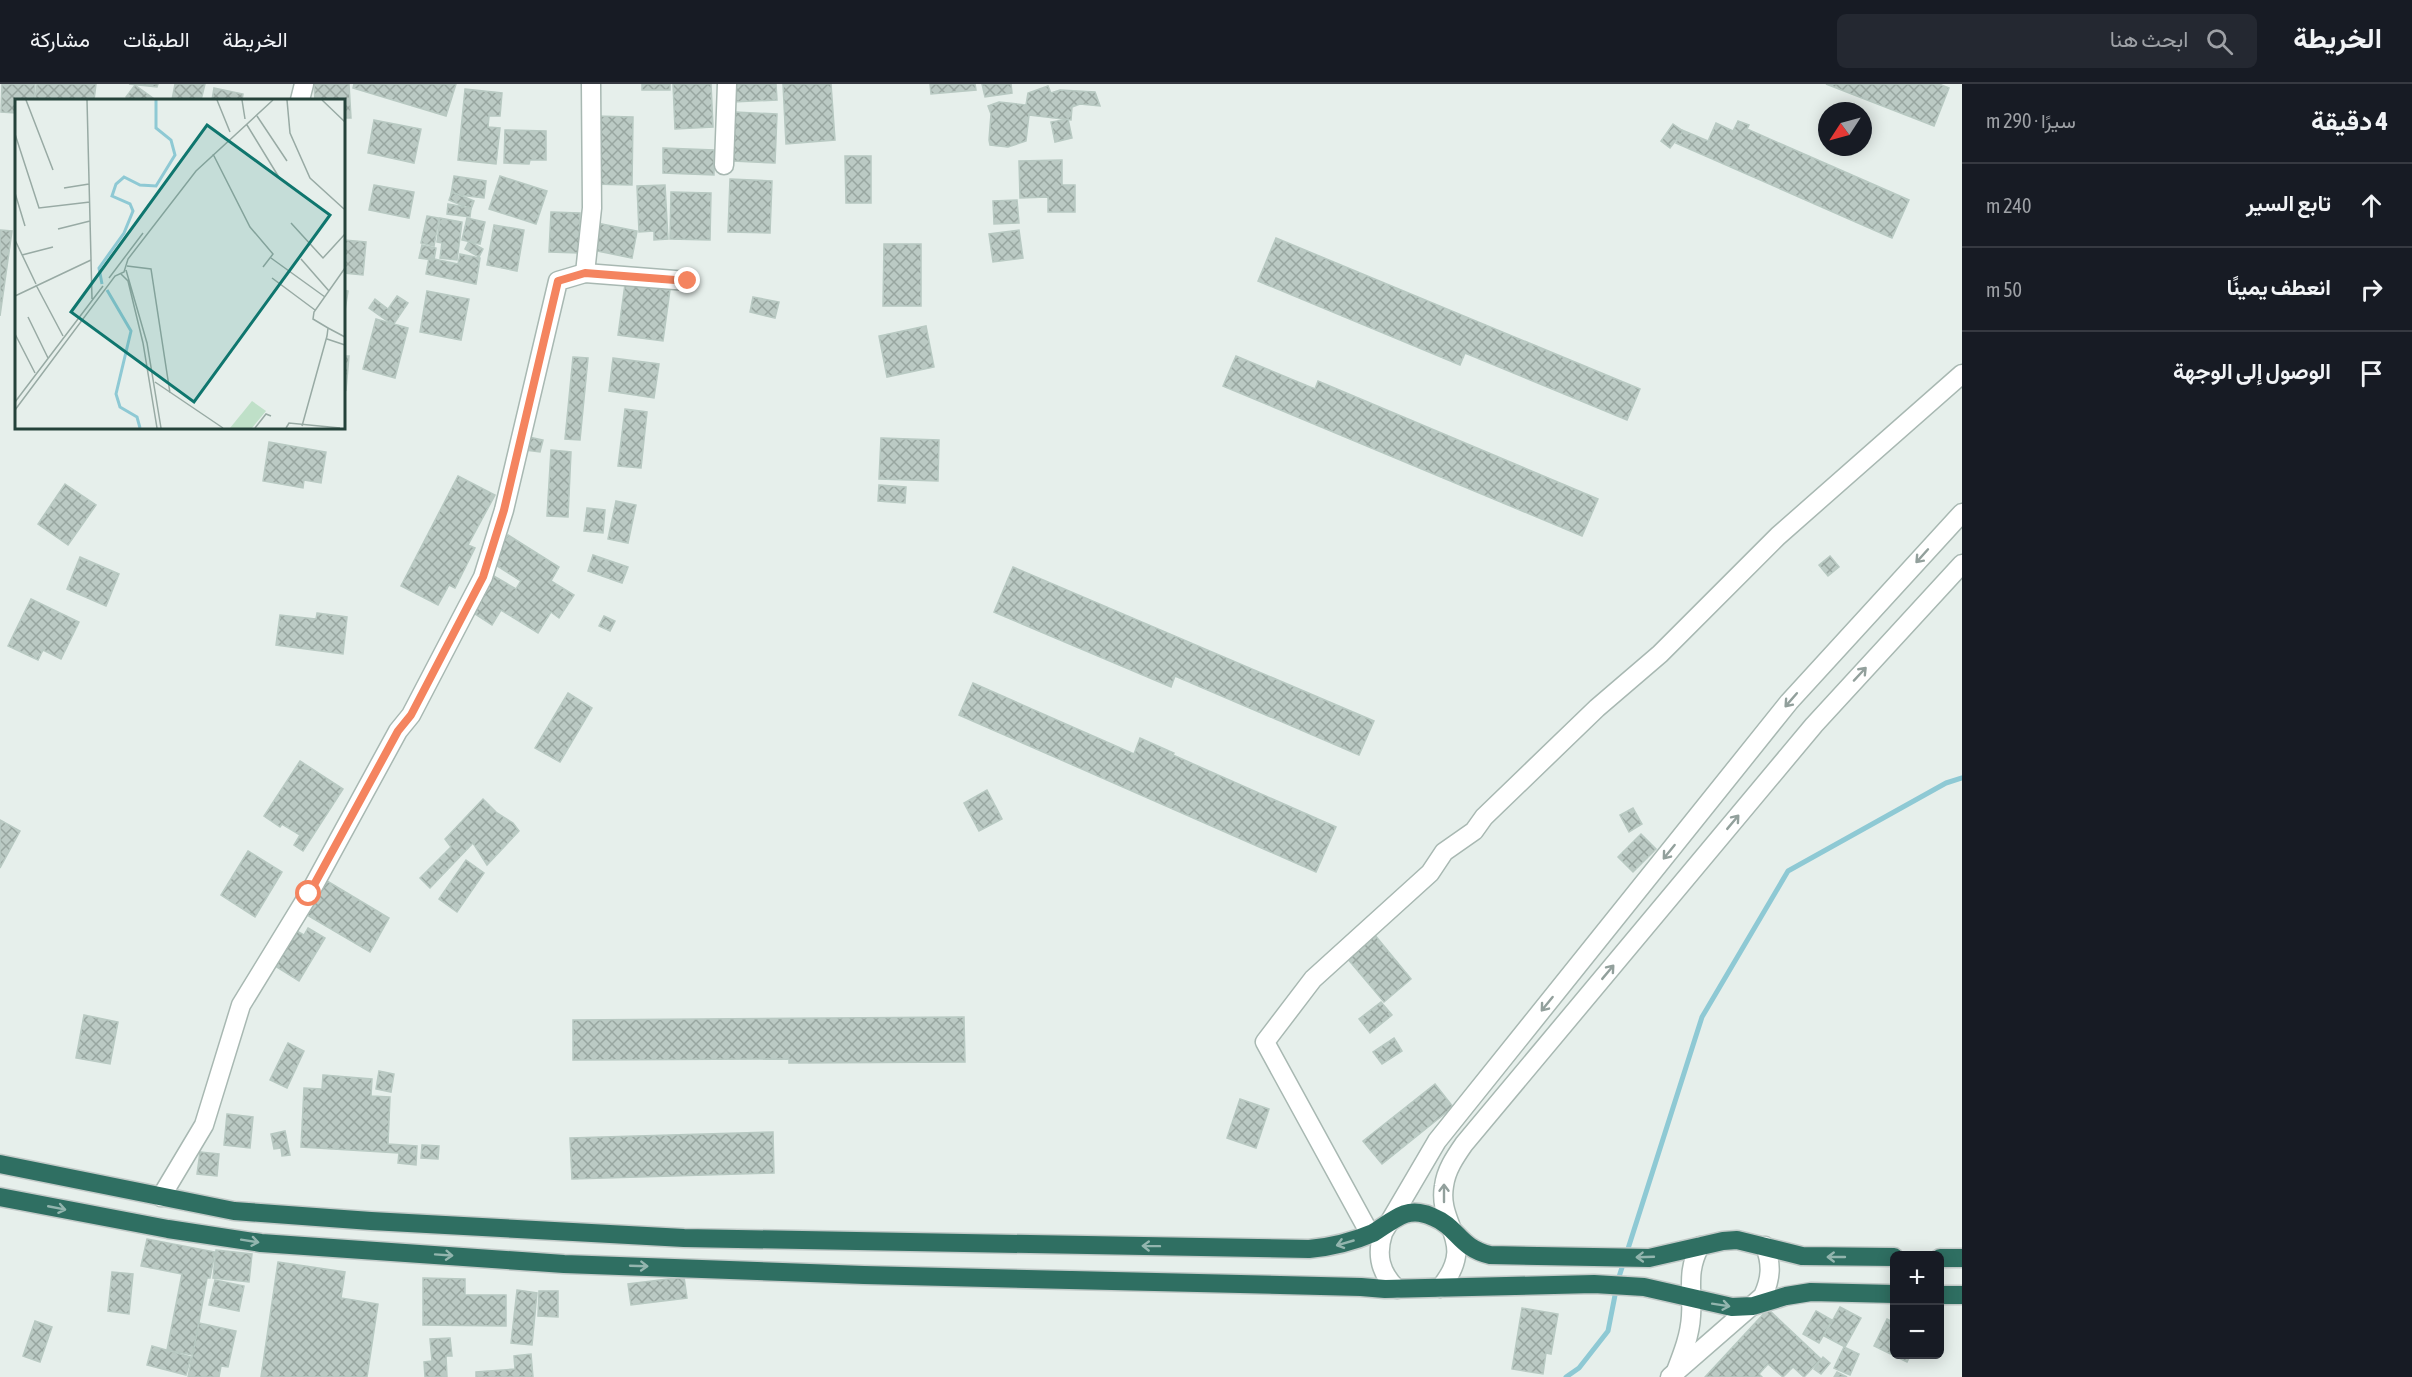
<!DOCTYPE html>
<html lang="ar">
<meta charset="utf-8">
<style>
:root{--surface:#171b24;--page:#242831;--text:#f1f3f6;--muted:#9ea1a6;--line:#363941}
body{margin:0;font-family:"Asap Condensed",Vazirmatn,sans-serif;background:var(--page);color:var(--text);direction:rtl}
.controls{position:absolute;right:18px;bottom:18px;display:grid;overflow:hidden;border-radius:9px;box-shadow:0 3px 15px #0003}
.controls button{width:54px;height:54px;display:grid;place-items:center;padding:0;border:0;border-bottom:2px solid var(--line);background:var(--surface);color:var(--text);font:30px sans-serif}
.compass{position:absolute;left:1818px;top:18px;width:54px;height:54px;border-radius:50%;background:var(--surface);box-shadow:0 3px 15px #0003;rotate:234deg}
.stop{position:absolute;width:18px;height:18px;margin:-14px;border:4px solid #f4845f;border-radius:50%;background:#fff}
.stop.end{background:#f4845f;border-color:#fff;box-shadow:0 2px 6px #0008}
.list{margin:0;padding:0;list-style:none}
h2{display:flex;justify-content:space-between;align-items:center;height:78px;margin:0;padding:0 24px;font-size:26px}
h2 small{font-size:20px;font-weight:400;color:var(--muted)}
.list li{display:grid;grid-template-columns:39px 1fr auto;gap:18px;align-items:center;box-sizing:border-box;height:84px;padding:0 24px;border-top:2px solid var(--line)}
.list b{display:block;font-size:22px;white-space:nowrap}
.list em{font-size:20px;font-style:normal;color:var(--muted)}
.icon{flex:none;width:33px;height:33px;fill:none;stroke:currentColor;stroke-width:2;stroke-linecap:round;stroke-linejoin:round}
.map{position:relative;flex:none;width:1962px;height:1293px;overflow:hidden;direction:ltr}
header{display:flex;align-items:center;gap:36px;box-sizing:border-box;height:84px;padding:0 30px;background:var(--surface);border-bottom:2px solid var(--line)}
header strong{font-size:28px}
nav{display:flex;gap:33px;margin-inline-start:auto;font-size:21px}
.search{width:420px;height:54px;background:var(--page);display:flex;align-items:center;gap:15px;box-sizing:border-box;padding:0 21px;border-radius:9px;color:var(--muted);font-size:22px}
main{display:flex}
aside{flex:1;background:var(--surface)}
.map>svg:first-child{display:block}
</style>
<header>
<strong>الخريطة</strong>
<div class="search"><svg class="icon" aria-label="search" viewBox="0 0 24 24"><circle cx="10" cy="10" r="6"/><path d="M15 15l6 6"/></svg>ابحث هنا</div>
<nav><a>الخريطة</a><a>الطبقات</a><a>مشاركة</a></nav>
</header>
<main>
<aside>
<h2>4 دقيقة<small>سيرًا · 290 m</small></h2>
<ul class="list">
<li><svg class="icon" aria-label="ahead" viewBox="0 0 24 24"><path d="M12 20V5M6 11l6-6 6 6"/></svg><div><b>تابع السير</b></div><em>240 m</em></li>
<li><svg class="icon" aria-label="right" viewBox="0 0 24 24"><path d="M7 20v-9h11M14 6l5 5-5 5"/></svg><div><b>انعطف يمينًا</b></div><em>50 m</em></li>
<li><svg class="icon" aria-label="arrive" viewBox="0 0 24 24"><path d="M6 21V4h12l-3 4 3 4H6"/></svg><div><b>الوصول إلى الوجهة</b></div></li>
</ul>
</aside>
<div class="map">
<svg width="1962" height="1293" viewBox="0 0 1962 1293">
<defs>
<pattern id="building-cross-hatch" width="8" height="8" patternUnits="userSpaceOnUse" patternTransform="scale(1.5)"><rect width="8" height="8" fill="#bbcac4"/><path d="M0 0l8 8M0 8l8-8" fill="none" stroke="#98a6a0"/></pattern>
</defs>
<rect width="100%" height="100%" fill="#e6efeb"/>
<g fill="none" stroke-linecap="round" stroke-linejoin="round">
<path stroke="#8ec9d4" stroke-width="5" d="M1566 1293 1579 1284 1608 1247 1618 1196 1702 933 1788 787 1946 699 1962 694"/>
</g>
<g fill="url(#building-cross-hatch)" stroke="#b8c9c2" stroke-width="1.5">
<path d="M2 0H35L34 16H16V29L1 28Z"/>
<path d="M37 0H96L94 16H35Z"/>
<path d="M129 0H158L157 3Z"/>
<path d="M175 0H205L201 16H172Z"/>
<path d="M314 0H349L351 34H344V16H315Z"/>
<path d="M354 0H456L446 32 353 4Z"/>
<rect x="642" y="0" width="28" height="6"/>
<path d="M673 0H711L713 43 675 45Z"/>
<path d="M732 0H776L777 16 733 18Z"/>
<path d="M783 0H831L835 56 786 60Z"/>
<path d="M930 0H975L976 6 931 10Z"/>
<path d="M982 0H1011L1012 9 985 13Z"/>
<path d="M1826 0H1939L1949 4 1934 42Z"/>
<path d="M135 1 153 14 151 16H131L126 13Z"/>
<path d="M1048 2 1051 9 1060 6 1095 8 1100 22 1080 20 1072 23 1071 36 1029 31 1026 57 1008 63 990 61 989 56 991 30 988 22 999 18 1026 21 1028 9Z"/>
<path d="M214 4 243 10 242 16H212Z"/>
<path d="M465 5 502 9 500 32H489L488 43 500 44 496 80 458 76Z"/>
<path d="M735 28 777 30 775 79 733 77Z"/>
<path d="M594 32 633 33 632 101 593 100Z"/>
<path d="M1068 35 1072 54 1055 58 1051 38Z"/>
<path d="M374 36 421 45 414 79 368 69Z"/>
<path d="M1738 37 1749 41 1747 45 1909 116 1892 154 1676 59 1682 46 1708 57 1716 39 1733 47Z"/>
<path d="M1673 40 1683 47 1670 64 1661 57Z"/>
<path d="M505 46 546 47V76H530L529 80 504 79Z"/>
<path d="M663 64 714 66V91L663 89Z"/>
<path d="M845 72H871V119H846Z"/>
<path d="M1062 76V101H1075V128H1048V113L1020 114 1019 77Z"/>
<path d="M454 92 486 97 484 114 451 110Z"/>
<path d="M500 92 547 107 536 140 489 125Z"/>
<path d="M730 95 772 97 770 149 728 148Z"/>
<path d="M374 101 414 108 409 134 369 126Z"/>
<path d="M665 101 668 155 654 156V147L639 148 637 102Z"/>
<path d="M452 108 474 117 471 125 449 116Z"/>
<path d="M671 108 711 109 710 156 670 155Z"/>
<path d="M1017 116 1019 139 994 140 993 117Z"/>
<path d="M448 120 471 124 470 133 447 130Z"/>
<path d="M551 128 580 129 579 169 549 168Z"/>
<path d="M427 132 439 134 434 162 421 159Z"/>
<path d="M440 134 462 138 457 176 440 174 442 159 437 158Z"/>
<path d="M467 134 485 138 480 160 462 156Z"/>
<path d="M597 139 637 147 632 174 592 166Z"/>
<path d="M494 141 524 146 517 187 487 181Z"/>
<path d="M0 146 12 147 0 232Z"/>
<path d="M1019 146 1023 174 993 178 989 150Z"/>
<path d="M1276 154 1640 305 1627 336 1465 269 1460 281 1258 197Z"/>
<path d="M344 156 366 158 363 191 344 189Z"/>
<path d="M469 157 483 165 479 173 465 165Z"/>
<path d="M884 160H921V222H883Z"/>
<path d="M422 161 436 164 434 176 419 174Z"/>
<path d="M460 170 480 174 476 200 426 190 429 174 458 180Z"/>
<path d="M625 200 670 206 663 257 618 251Z"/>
<path d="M344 206 348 207 344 233Z"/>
<path d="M427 207 469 215 461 256 420 248Z"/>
<path d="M397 212 408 219 393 241 369 224 375 215 388 225Z"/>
<path d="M753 213 779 218 775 234 750 228Z"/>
<path d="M376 235 408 244 395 294 363 285Z"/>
<path d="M926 242 934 283 887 293 879 252Z"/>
<path d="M344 272H349L346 306 344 305Z"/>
<path d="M1236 272 1315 305 1318 297 1598 415 1582 452 1223 302Z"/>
<path d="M573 273 588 274 580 356 565 355Z"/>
<path d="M613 274 659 280 654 314 609 307Z"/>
<path d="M625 325 647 328 641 384 618 382Z"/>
<path d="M529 353 543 356 540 368 526 366Z"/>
<path d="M881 354 939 356 938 397 879 395Z"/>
<path d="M269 358 326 368 321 399 304 396 303 404 263 397Z"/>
<path d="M551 366 571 368 568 433 547 432Z"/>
<path d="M458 392 495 411 468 461 475 464 455 504 449 501 438 521 401 502Z"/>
<path d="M65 400 96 421 68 461 38 440Z"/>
<path d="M879 401 906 403 905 419 878 417Z"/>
<path d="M616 417 636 421 628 459 608 455Z"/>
<path d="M587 424 605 426 603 449 584 447Z"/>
<path d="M508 451 559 483 551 497 574 511 559 534 551 528 538 549 501 526 492 541 472 528 494 492 516 505 521 497 491 478Z"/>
<path d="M593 471 628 483 622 499 588 487Z"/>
<path d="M1830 472 1839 483 1828 492 1819 481Z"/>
<path d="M80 473 119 490 106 522 67 505Z"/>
<path d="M1013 483 1374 637 1359 671 1175 592 1171 603 994 528Z"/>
<path d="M31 515 79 538 61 575 43 566 38 576 8 562Z"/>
<path d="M317 529 347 533 343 570 276 561 280 531 316 535Z"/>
<path d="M604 532 615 537 610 547 599 542Z"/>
<path d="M973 599 1134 670 1140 654 1174 669 1173 671 1336 743 1316 788 959 631Z"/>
<path d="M568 609 592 624 560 678 535 664Z"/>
<path d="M300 677 343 705 303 767 294 761 300 751 282 740 280 743 264 732Z"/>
<path d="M987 706 1002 735 979 747 964 719Z"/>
<path d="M483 715 497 729 513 739 519 747 487 781 473 759 430 804 420 794 451 763 445 755Z"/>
<path d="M1633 724 1642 740 1629 748 1620 731Z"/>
<path d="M0 736 20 747 0 784Z"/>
<path d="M1641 750 1656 765 1633 788 1618 773Z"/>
<path d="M248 767 282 788 255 833 221 811Z"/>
<path d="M466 776 484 789 457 828 439 815Z"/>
<path d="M327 797 389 834 370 868 307 831Z"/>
<path d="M308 844 325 854 299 897 272 880 293 845 304 851Z"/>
<path d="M1374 850 1411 895 1384 918 1347 874Z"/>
<path d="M1381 918 1392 931 1370 949 1359 935Z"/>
<path d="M84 931 118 938 110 980 76 974Z"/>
<path d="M964 933 965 978 789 979V975L573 976V936Z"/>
<path d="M1394 954 1402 967 1382 980 1373 968Z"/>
<path d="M288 959 304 967 287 1004 270 996Z"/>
<path d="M379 987 394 990 391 1008 376 1005Z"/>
<path d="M323 991 372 995 371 1012 390 1013 388 1060 417 1062 416 1081 398 1079 399 1069 301 1063 304 1004 322 1005Z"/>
<path d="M1435 1000 1453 1023 1382 1080 1363 1057Z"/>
<path d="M1240 1015 1269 1025 1256 1064 1227 1054Z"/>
<path d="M227 1030 253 1033 250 1064 224 1061Z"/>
<path d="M285 1047 290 1071 282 1072 281 1064 274 1065 271 1050Z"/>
<path d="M773 1048 774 1089 572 1095 570 1054Z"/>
<path d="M422 1061 439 1062 438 1075 421 1074Z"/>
<path d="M200 1068 219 1070 217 1092 197 1090Z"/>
<path d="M147 1155 215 1168 210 1194H207L193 1271 167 1266 182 1190 141 1182Z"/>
<path d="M216 1166 252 1170 249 1198 213 1194Z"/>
<path d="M278 1178 345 1188 341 1214 378 1220 367 1293H261Z"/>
<path d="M112 1188 133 1190 129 1230 108 1227Z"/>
<path d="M684 1193 687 1214 631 1221 628 1200Z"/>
<path d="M423 1194 465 1195V1211H506V1242L423 1241Z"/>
<path d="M215 1196 244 1202 239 1227 209 1221Z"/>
<path d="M517 1206 537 1209 532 1261 511 1259Z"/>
<path d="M539 1207H558V1233L538 1232Z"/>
<path d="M1840 1223 1861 1234 1845 1263 1824 1252Z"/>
<path d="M1522 1224 1558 1230 1551 1270 1546 1269 1543 1290 1512 1285Z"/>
<path d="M1768 1225 1821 1275 1804 1293 1793 1283 1783 1293 1768 1280 1759 1290 1762 1293H1705Z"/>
<path d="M1816 1227 1832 1236 1819 1259 1803 1250Z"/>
<path d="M1887 1235 1894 1239V1270H1911L1907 1278 1874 1262Z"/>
<path d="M35 1237 52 1243 40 1278 23 1272Z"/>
<path d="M199 1239 236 1247 228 1283 221 1282 219 1293H188Z"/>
<path d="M450 1254 452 1272H446L447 1293H425L424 1278 432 1277 430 1255Z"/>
<path d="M152 1262 191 1273 186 1291 147 1281Z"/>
<path d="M1844 1263 1859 1270 1850 1291 1834 1284Z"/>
<path d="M531 1270 533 1293H476V1288L515 1285 514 1272Z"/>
<path d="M1823 1273 1830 1279 1821 1290 1814 1285Z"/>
<path d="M1837 1288 1847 1293H1834Z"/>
</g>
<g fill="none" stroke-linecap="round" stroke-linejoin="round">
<defs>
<g id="minor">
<path d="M300 16 304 0"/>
<path d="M724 81 727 0"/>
<path d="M585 189 592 124 591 0"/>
<path d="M161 1113 204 1041 241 921 309 810 398 647 411 631 483 493 504 426 558 197 585 189 688 197"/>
<path d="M1370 1150 1265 958 1313 895 1430 789 1444 768 1474 747 1484 733 1597 624 1660 570 1778 452 1962 290"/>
<path d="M1440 1204C1478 1158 1437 1142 1444 1102 1446 1086 1455 1073 1464 1060L1814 641 1962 480"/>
<path d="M1397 1205C1380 1189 1376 1171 1383 1149L1437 1057 1789 618 1962 429"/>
<path d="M1676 1287C1683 1269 1690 1251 1691 1232 1693 1205 1686 1188 1700 1162"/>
<path d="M1670 1293 1763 1212C1771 1194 1772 1181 1765 1162"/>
</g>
<g id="highway">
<path d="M0 1080 234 1127 371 1137 684 1154 1309 1165C1331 1163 1352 1158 1373 1149 1383 1143 1394 1134 1405 1130 1414 1127 1425 1129 1433 1133 1458 1143 1459 1164 1490 1171L1649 1174 1723 1157 1737 1156 1802 1172 1894 1173"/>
<path d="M0 1113 168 1145 261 1159 564 1180 864 1191 1361 1203 1385 1205 1594 1200 1644 1203 1732 1223 1753 1222 1786 1212 1811 1208 1894 1210"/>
<path d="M1940 1174H1962"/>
<path d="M1940 1211H1962"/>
</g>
</defs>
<use href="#minor" stroke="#a8b8b2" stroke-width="21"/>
<use href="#highway" stroke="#c2cac8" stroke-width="21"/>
<use href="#minor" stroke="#fff" stroke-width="18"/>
<use href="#highway" stroke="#2f6f62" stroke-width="18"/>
</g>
<defs><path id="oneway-shaft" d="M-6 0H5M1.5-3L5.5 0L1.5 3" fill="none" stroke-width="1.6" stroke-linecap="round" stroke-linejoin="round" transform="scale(1.5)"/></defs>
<g stroke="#92a09c">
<use href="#oneway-shaft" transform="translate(1922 472) rotate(132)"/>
<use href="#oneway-shaft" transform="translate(1860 590) rotate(-47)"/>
<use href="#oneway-shaft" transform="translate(1791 616) rotate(131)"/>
<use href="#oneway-shaft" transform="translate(1733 738) rotate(-50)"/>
<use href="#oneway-shaft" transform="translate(1669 768) rotate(129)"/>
<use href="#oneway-shaft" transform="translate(1608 888) rotate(-50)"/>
<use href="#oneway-shaft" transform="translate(1547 920) rotate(129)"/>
<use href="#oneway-shaft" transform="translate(1444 1109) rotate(-90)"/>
</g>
<g stroke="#93b5ae">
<use href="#oneway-shaft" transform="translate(57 1124) rotate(11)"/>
<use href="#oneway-shaft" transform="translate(250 1157) rotate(9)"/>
<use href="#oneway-shaft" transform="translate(1345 1159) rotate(164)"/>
<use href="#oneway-shaft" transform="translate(1151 1162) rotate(-179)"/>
<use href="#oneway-shaft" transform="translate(444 1171) rotate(4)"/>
<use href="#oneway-shaft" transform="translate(1645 1173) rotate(178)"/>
<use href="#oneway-shaft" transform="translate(1836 1173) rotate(-180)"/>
<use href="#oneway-shaft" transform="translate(639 1182) rotate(2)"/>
<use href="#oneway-shaft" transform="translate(1721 1221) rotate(9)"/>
</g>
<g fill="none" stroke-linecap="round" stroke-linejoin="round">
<path stroke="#f4845f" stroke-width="8" d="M309 810 398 647 411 631 483 493 504 426 558 197 585 189 688 197"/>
</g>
<g transform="translate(15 15)">
<rect width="330" height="330" fill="#e6efeb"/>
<path d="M237 302 251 312 237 329H215Z" fill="#bfe0c8"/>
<path fill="none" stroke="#8ec9d4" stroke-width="3" d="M87 185 84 169 109 134 118 112 115 105 97 97 101 85 109 78 125 86 141 87 160 56 156 41 141 29V1M92 191 116 232 101 295 105 308 122 318 125 329"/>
<path fill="none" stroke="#98aaa4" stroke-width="1.5" d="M11 1 38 71M72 1 77 200M202 1 215 33M227 1 230 20M272 1 275 34 295 79 329 110M307 1 330 23M242 17 272 62M232 26 265 80M0 35 24 109 75 103M198 55 235 128 258 155 248 168M49 89 74 85M0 94 10 127M276 124 308 159 330 135M43 130 75 122M0 141 21 185M7 156 38 148M256 159 310 198M286 160 314 192M112 167 136 170 155 294M111 171 132 244 146 329M106 175 113 182 128 244 142 329M94 179 128 134M257 179 300 211M21 186 48 237M0 197 76 161M13 218 33 259M313 229 330 238M0 235 20 274M312 240 330 246M140 283 208 329M0 303 88 187M0 311 100 177 109 173 113 160 181 72 258 1M287 327 312 237 313 229 298 220 299 213 330 169M240 329 251 315 256 317M271 329 274 324 325 329"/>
<path fill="#0f766e" fill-opacity="0.15" stroke="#0f766e" stroke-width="3" d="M192 26 315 116 179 303 56 213Z"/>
<rect width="330" height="330" fill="none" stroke="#24423a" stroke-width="3"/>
</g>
</svg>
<div class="controls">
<button>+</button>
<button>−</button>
</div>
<svg class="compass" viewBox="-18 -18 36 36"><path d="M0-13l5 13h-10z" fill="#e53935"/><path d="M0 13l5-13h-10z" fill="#9ea1a6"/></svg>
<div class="stop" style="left:309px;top:810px"></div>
<div class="stop end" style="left:688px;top:197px"></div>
</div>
</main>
